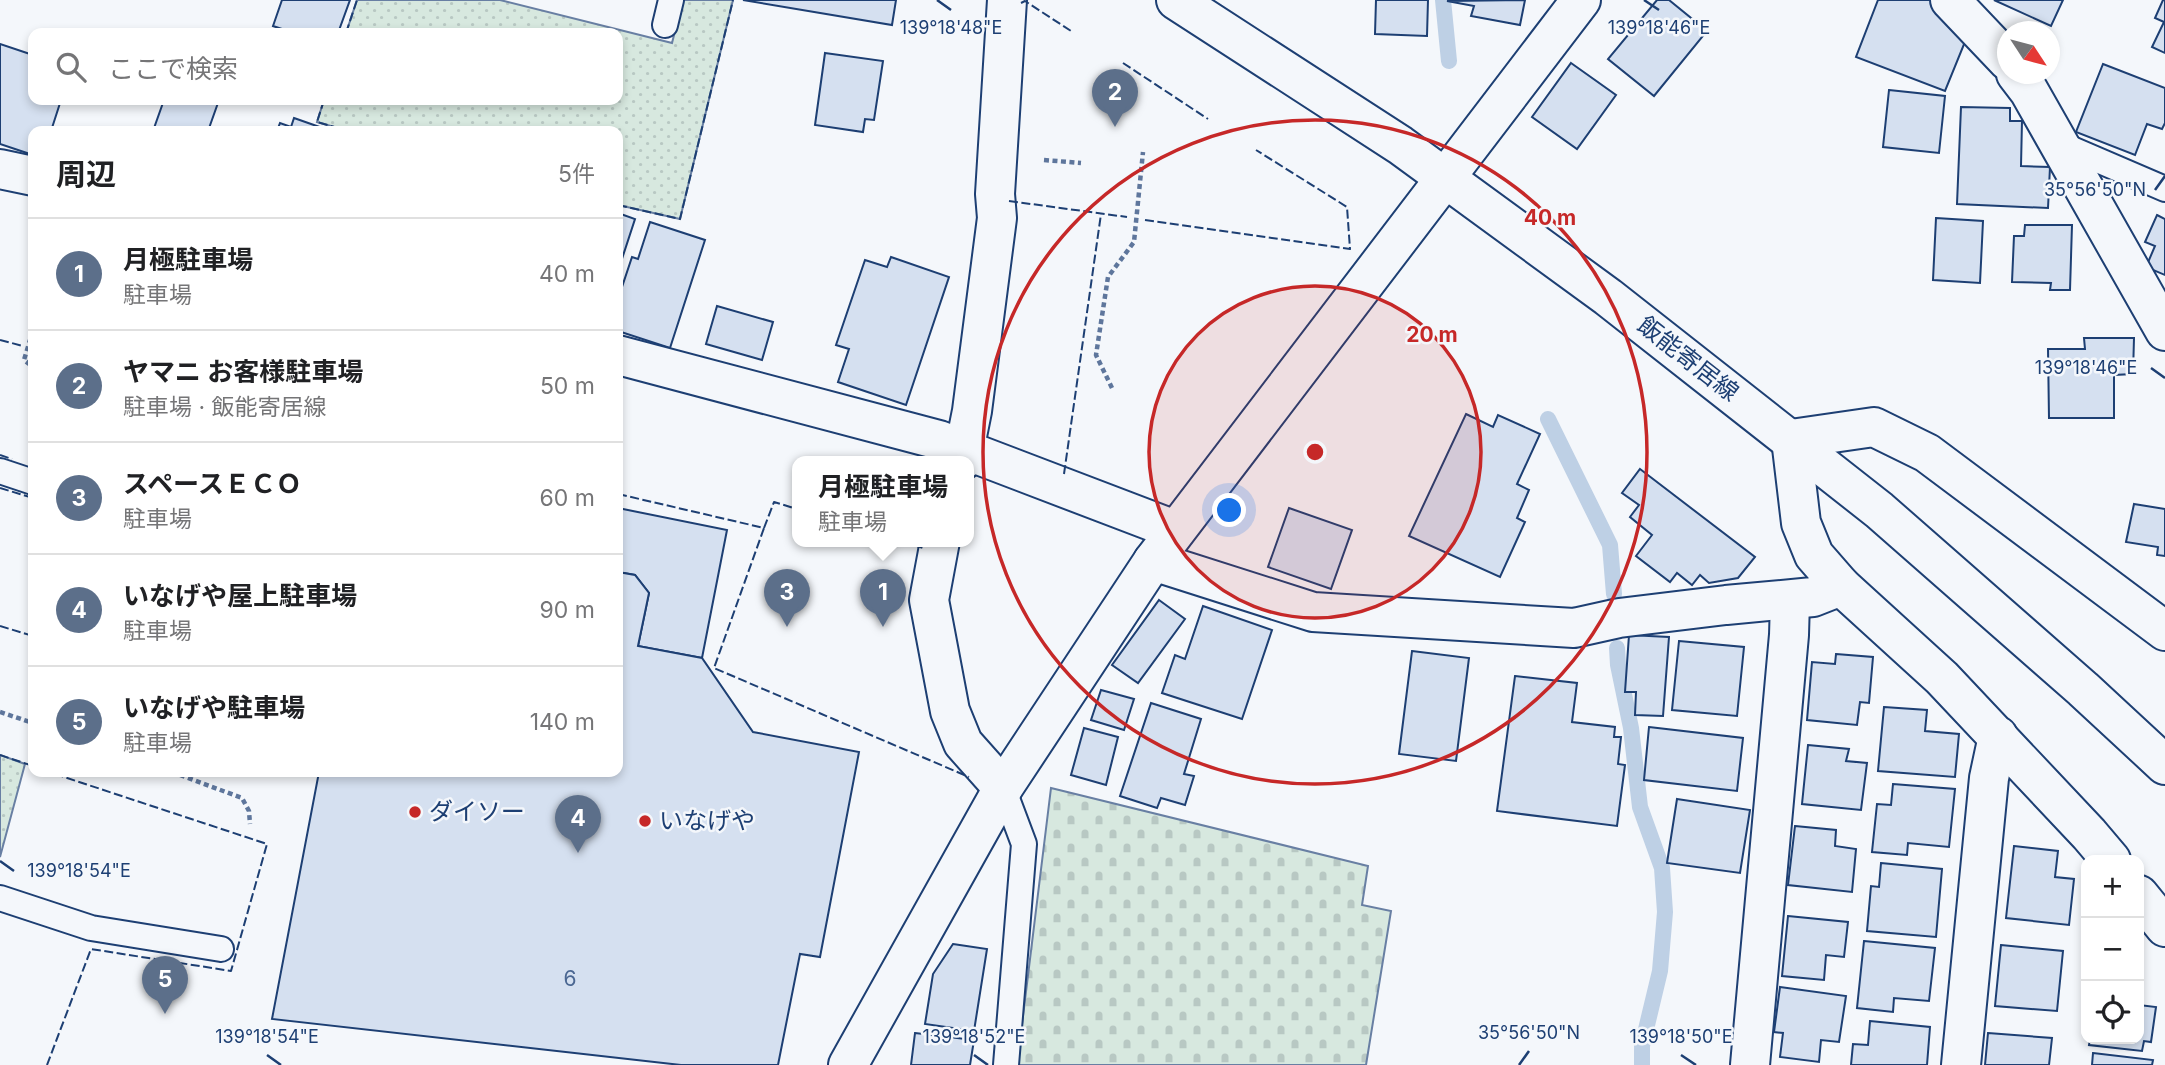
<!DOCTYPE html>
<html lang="ja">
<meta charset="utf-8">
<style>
:root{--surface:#fff;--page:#f6f6f6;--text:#202124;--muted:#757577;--line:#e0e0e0;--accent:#ea580c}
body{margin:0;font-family:Inter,"Noto Sans JP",sans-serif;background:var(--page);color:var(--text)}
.controls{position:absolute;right:21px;bottom:21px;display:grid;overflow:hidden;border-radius:14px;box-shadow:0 4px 10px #0003}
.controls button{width:63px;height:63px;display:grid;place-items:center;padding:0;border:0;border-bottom:2px solid var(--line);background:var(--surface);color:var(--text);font:35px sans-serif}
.compass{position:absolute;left:1997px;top:21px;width:63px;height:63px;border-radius:50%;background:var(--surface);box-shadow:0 4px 10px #0003;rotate:126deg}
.you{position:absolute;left:1230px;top:511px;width:24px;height:24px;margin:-18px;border:5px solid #fff;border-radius:50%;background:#1a73e8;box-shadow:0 0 0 10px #1a73e833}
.badge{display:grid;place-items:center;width:46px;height:46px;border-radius:50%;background:var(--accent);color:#fff;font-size:23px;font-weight:700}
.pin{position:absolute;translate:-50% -58px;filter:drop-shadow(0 2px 4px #0008)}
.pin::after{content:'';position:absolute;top:37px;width:24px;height:21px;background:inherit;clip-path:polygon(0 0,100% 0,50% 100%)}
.popup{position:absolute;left:792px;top:456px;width:182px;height:91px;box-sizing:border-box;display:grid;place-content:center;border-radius:14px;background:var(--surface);filter:drop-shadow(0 2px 5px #0005);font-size:23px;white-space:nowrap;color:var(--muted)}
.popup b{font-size:26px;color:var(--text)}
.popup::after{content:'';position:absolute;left:50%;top:100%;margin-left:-14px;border:14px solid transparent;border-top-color:var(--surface)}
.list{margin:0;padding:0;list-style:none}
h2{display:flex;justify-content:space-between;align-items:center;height:91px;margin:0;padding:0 28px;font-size:30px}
h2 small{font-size:23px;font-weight:400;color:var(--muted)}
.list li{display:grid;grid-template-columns:46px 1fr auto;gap:21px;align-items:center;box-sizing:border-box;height:112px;padding:0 28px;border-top:2px solid var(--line)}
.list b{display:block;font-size:26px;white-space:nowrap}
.list p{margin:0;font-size:23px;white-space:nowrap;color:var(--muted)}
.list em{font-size:23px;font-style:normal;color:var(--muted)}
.icon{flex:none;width:38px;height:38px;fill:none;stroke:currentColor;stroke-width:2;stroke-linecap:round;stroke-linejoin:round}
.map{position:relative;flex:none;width:2165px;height:1065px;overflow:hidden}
.search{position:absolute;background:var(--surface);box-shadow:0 4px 10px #0003;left:28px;top:28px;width:595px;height:77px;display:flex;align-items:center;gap:18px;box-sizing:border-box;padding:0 24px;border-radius:14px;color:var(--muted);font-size:26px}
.panel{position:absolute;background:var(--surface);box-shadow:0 4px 10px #0003;left:28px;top:126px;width:595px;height:651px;border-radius:14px}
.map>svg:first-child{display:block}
</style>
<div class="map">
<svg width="2165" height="1065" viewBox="0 0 2165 1065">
<defs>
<pattern id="grass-dots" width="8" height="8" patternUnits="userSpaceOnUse" patternTransform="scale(1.75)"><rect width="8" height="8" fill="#d7e8df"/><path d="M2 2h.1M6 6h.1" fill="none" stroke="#b8c8c3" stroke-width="1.8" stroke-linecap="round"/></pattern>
<pattern id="cemetery-stones" width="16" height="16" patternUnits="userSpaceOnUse" patternTransform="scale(1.75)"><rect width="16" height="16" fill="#d7e8df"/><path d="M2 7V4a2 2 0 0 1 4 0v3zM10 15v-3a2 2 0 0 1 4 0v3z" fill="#b8c8c3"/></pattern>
</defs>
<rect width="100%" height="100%" fill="#f4f7fb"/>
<g fill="url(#grass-dots)" stroke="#687fa3" stroke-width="2">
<path d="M357 0H500L672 43 683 0H733L680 219 618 205V131H348L317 122 324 100H618V33H346Z"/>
<path d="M0 755 25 764 0 857Z"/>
</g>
<path fill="url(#cemetery-stones)" stroke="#687fa3" stroke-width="2" d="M1051 788 1368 866 1362 905 1391 911 1366 1065H1017Z"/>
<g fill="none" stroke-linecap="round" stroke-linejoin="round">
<g stroke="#bed0e5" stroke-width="16">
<path d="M1443 0 1449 61"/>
<path d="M1548 419 1610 545 1614 594"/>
<path d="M1617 648 1618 665 1631 728 1640 807 1662 868 1665 912 1660 971 1642 1046V1065"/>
</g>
</g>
<g fill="#d5e0f0" stroke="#1d3f73" stroke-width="2">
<path d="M282 0H350L338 33H288V31L273 26Z"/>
<path d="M743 0H896L892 25Z"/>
<path d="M1376 0H1428L1427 36 1375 34Z"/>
<path d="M1525 0 1520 25 1471 16 1474 6 1447 1Z"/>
<path d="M1657 0H1669L1707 31 1654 96 1608 59Z"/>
<path d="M1878 0H1934L1969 32 1945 91 1856 57Z"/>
<path d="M1994 0H2063L2051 26Z"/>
<path d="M2163 0H2165V53L2152 47 2164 22 2155 18Z"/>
<path d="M0 44 33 55V100H61L51 131H33V155L0 144Z"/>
<path d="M825 53 883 61 874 120 865 119 863 132 815 125Z"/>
<path d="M1571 63 1616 95 1577 149 1532 117Z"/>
<path d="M2103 64 2165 88V123L2162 129 2147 124 2135 155 2076 132Z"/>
<path d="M1889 90 1945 96 1939 153 1883 147Z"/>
<path d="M164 100H219L208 131H153Z"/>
<path d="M1961 107 2010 108V121H2022L2021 166 2050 167 2048 208 1957 204Z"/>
<path d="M294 118 331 131H277L280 123 291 127Z"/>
<path d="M618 213 635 219 619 268H618Z"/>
<path d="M2157 215 2165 219V275L2146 267 2155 246 2145 242Z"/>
<path d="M1936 218 1983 221 1980 283 1933 280Z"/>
<path d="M650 222 705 240 670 348 618 331V299L632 257 638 259Z"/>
<path d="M2025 225H2072L2070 290H2050L2051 283 2012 282 2014 236H2024Z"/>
<path d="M891 257 949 277 906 405 838 382 849 349 836 345 865 260 887 267Z"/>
<path d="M717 306 773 322 762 360 706 344Z"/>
<path d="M2084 338H2134L2133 374 2114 375V418H2049L2048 349H2085Z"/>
<path d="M1466 414 1493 427 1498 415 1540 434 1517 484 1529 490 1517 518 1525 522 1500 577 1409 536Z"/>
<path d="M1640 469 1755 557 1738 578 1709 583 1700 575 1692 585 1677 573 1670 582 1636 556 1652 535 1630 517 1639 505 1622 493Z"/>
<path d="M2134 504 2165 509V556L2157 555 2158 547 2126 542Z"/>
<path d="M618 508 727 530 702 658 638 646 649 593 635 575 618 572Z"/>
<path d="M1289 508 1352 530 1331 589 1268 567Z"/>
<path d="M618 572 635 575 649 593 638 646 702 658 753 732 859 752 820 957 800 954 778 1065H681L272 1019 319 772H618Z"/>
<path d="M1159 600 1185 619 1138 683 1112 665Z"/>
<path d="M1203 606 1272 630 1242 719 1162 693 1175 655 1185 659Z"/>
<path d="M1629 635 1669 637 1663 716 1635 715 1636 692H1625Z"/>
<path d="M1679 641 1744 647 1737 716 1672 710Z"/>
<path d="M1412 651 1469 658 1456 761 1399 754Z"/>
<path d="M1836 654 1873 657 1869 703 1860 702 1857 725 1807 720 1812 662 1835 664Z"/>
<path d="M1515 676 1577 683 1572 722 1615 727 1614 737H1621L1618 764 1625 765 1617 826 1497 811Z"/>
<path d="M1101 690 1134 699 1124 730 1091 720Z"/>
<path d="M1151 703 1201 719 1184 774 1194 776 1185 805 1161 798 1157 808 1120 796Z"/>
<path d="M1884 707 1927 710 1925 731 1959 734 1955 777 1878 771Z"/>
<path d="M1649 727 1743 738 1737 791 1644 780Z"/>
<path d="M1084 728 1118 737 1106 785 1071 775Z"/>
<path d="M1808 745 1849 749 1846 761 1867 763 1861 810 1802 804Z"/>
<path d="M1893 784 1955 789 1949 847 1908 843 1907 855 1872 852 1877 804 1891 805Z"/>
<path d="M1677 799 1750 810 1740 873 1667 863Z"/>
<path d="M1795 826 1836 830 1835 846 1856 849 1852 892 1788 885Z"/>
<path d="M2014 846 2058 851 2055 877 2074 879 2069 925 2006 918Z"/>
<path d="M1881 863 1942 869 1936 937 1867 931 1871 886 1879 887Z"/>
<path d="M1788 916 1848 922 1844 957 1826 955 1824 980 1782 976Z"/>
<path d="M1864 941 1935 948 1929 1001 1894 998 1893 1012 1857 1008Z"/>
<path d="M953 944 987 949 974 1031 925 1024 933 974Z"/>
<path d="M2001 945 2063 951 2057 1011 1995 1006Z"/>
<path d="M1780 987 1846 996 1839 1042 1821 1040 1819 1062 1780 1057 1783 1033 1774 1032Z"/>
<path d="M2139 1005 2156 1007 2151 1042 2144 1041 2142 1051 2089 1045 2090 1039H2139Z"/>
<path d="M1870 1021 1930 1027 1927 1065H1851L1853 1044 1868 1045Z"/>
<path d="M915 1033 974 1040 970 1065H911Z"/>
<path d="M1988 1033 2052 1038 2049 1065H1985Z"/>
<path d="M2093 1053 2153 1060 2152 1065H2092Z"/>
</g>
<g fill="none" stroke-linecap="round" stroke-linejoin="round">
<defs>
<g id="service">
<path d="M665 25 671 0"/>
<path d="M2058 143 2165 189"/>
<path d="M0 471 33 482"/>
<path d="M1003 788 1024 844 1006 1065"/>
<path d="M0 898 91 928 221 949"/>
</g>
<g id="minor">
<path d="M1950 0 2008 61"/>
<path d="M2016 74 2029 91 2165 331"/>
<path d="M0 169 33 176"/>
<path d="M618 355 939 440 1175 530"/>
<path d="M962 461 972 411 997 218 995 194 1007 0"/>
<path d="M940 541 929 600 950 711 963 743 1003 788"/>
<path d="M1153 561 1313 612 1574 628 1619 618 1726 605 1813 597 1841 586"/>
<path d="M2111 860 2089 834 1942 678 1841 586 1814 555 1801 523 1791 439 1874 427 1927 453 2165 631"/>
<path d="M2139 895 2165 927"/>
<path d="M1750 1065 1789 635 1790 601"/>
<path d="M1961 1065 1989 778 1998 736"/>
</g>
<path id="tertiary" d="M848 1065 1003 788 1153 561 1581 0"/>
<path id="primary" d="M1176 0 1400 145 1608 297 1879 510 2083 689 2165 765"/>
</defs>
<use href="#service" stroke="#1d3f73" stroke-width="28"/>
<use href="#minor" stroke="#1d3f73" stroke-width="42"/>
<use href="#tertiary" stroke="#1d3f73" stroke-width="42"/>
<use href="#primary" stroke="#1d3f73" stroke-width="42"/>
<g stroke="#5e769c" stroke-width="4.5" stroke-dasharray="5 3.5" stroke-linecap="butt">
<path d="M1044 160 1081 163"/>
<path d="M33 267V269"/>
<path d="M33 330 24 360 33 367"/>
<path d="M1112 388 1096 355 1108 277 1134 242 1143 152"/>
<path d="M0 712 33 723"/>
<path d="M172 772 242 798 249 811 250 824"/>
</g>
<use href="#service" stroke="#f4f7fb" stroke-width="24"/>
<use href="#minor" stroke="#f4f7fb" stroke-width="38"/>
<use href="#tertiary" stroke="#f4f7fb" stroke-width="38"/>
<use href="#primary" stroke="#f4f7fb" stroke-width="38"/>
<g stroke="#1d3f73" stroke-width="2" stroke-dasharray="9 3.5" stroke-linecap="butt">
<path d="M1021 3 1025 1 1071 31"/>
<path d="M346 33 357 0"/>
<path d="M1123 63 1208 119"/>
<path d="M324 100 317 122 348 131"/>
<path d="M1009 201 1127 217"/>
<path d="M618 205 680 219 733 0"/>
<path d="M1145 220 1350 249 1347 207 1256 150"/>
<path d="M0 340 23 346"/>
<path d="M33 345V350"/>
<path d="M0 455 12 459"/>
<path d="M1064 474 1101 214"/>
<path d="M0 488 33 498"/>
<path d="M618 494 764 528 714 668 969 777"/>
<path d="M764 528 774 502 797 509"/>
<path d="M902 541 923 548"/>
<path d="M0 626 33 636"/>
<path d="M0 755 33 766"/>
<path d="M47 1065 91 949 231 971 267 844 49 772"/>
</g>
</g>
<path fill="none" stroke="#1d3f73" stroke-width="2.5" d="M937 0 951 10M1644 0 1659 10M2155 190 2165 176M2151 368 2165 378M0 861 14 871M267 1055 281 1065M974 1055 988 1065M1681 1055 1696 1065M1519 1065 1529 1051"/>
<circle cx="1315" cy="452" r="166" fill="#c62828" fill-opacity=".12"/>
<g fill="none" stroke="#c62828" stroke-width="3.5">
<circle cx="1315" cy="452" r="166"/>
<circle cx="1315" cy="452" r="332"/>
</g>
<g fill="#c62828" stroke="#f4f7fb" stroke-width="2.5">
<circle cx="415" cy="812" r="7"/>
<circle cx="645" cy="821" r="7"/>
</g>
<g text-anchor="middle" stroke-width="5" stroke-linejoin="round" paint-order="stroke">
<g font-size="21" fill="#4b6792">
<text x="570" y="986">6</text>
</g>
<g font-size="24" fill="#1d3f73" stroke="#f4f7fb">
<text transform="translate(1688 359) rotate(38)" y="8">飯能寄居線</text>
</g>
<g font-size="24" fill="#1d3f73" stroke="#f4f7fb" text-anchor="start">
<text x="429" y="820">ダイソー</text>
<text x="659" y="829">いなげや</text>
</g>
</g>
<g font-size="18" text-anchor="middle" fill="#1d3f73" stroke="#f4f7fb" stroke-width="5" stroke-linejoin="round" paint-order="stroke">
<text x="951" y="34">139°18'48"E</text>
<text x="1659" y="34">139°18'46"E</text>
<text x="2095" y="196">35°56'50"N</text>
<text x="2086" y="374">139°18'46"E</text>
<text x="79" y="877">139°18'54"E</text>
<text x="1529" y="1039">35°56'50"N</text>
<text x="267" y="1043">139°18'54"E</text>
<text x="974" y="1043">139°18'52"E</text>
<text x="1681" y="1043">139°18'50"E</text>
</g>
<circle cx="1315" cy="452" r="10" fill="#c62828" stroke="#f4f7fb" stroke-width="3.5"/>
<g font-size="21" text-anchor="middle" font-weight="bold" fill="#c62828" stroke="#f4f7fb" stroke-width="5" stroke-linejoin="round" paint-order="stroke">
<text x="1550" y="225">40 m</text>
<text x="1432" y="342">20 m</text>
</g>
</svg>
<div class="controls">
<button>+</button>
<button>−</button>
<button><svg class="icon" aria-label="locate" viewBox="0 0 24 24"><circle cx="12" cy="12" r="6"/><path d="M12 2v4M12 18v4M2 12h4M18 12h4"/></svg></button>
</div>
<svg class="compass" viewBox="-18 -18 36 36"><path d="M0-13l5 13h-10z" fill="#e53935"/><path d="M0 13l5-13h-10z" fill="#757577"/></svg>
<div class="you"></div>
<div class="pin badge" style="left:883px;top:627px;background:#5c6f8a">1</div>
<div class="popup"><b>月極駐車場</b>駐車場</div>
<div class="pin badge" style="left:1115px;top:127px;background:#5c6f8a">2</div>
<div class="pin badge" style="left:787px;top:627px;background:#5c6f8a">3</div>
<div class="pin badge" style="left:578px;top:853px;background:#5c6f8a">4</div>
<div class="pin badge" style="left:165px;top:1014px;background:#5c6f8a">5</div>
<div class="search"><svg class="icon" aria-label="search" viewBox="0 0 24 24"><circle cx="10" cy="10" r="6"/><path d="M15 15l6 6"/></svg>ここで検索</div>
<section class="panel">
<h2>周辺<small>5件</small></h2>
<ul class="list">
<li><span class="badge" style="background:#5c6f8a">1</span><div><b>月極駐車場</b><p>駐車場</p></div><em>40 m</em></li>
<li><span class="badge" style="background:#5c6f8a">2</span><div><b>ヤマニ お客様駐車場</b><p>駐車場 · 飯能寄居線</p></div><em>50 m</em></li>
<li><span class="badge" style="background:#5c6f8a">3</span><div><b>スペースＥＣＯ</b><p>駐車場</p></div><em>60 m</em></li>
<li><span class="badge" style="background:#5c6f8a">4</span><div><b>いなげや屋上駐車場</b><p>駐車場</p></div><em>90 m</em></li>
<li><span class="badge" style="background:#5c6f8a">5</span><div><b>いなげや駐車場</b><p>駐車場</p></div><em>140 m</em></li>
</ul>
</section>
</div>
